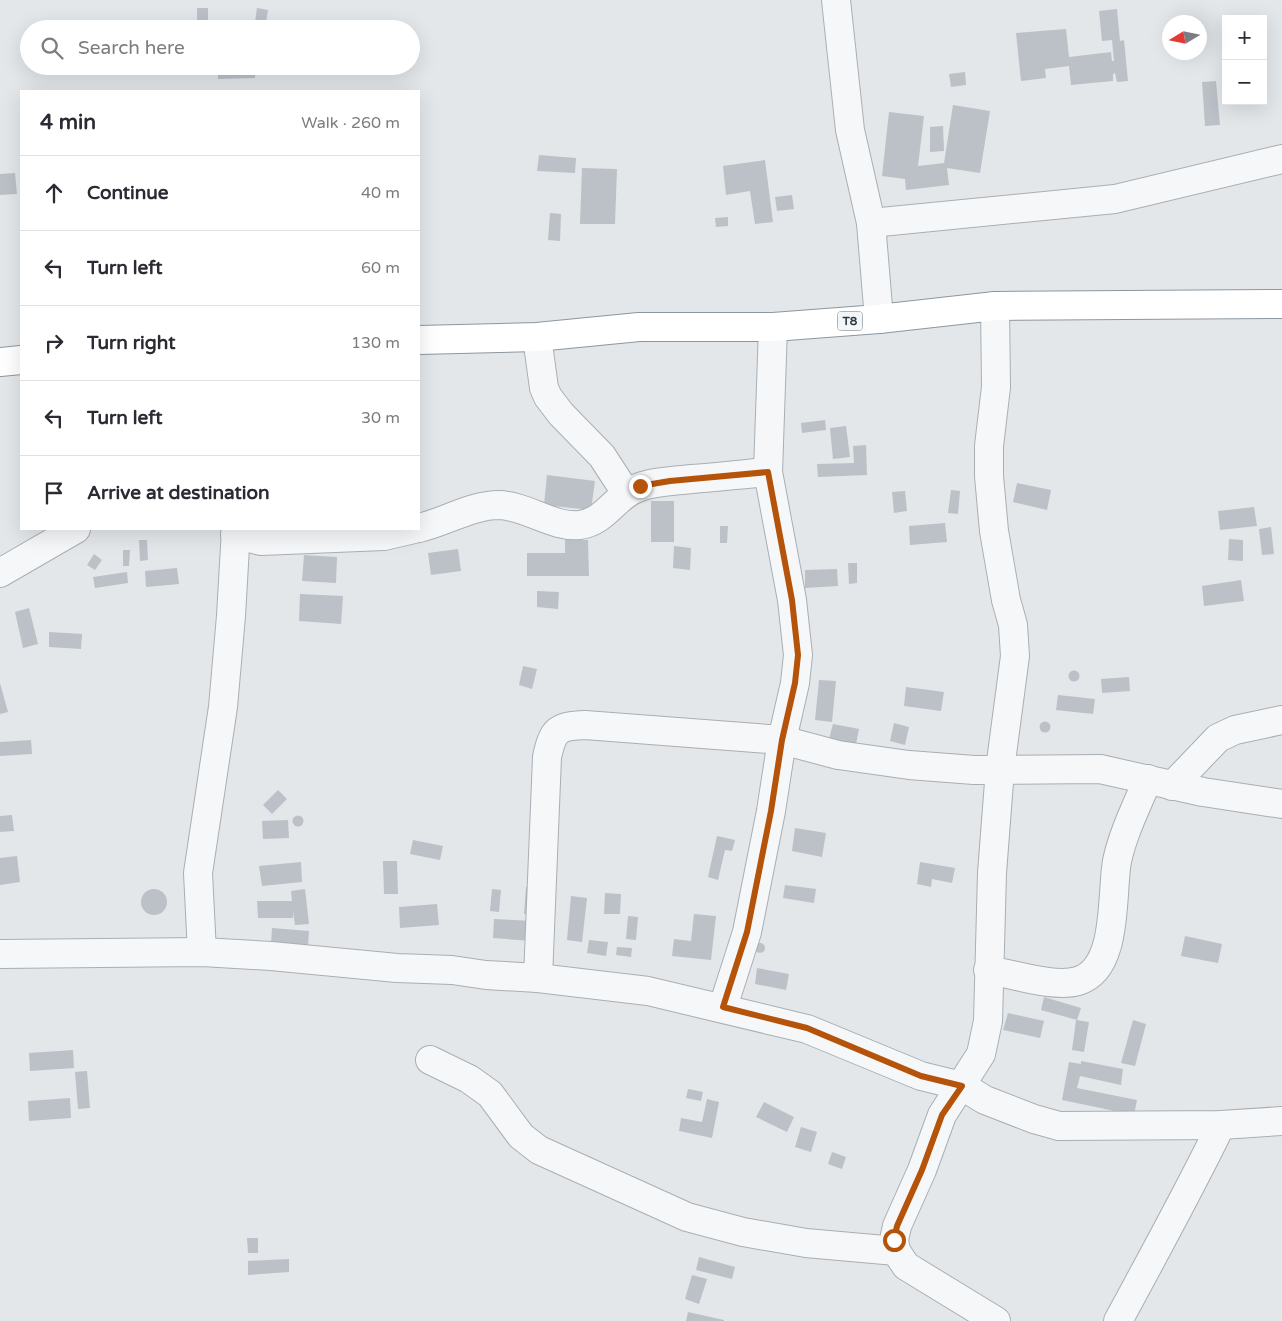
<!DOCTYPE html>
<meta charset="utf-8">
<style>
:root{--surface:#fff;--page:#f7f7f7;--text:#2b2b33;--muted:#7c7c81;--line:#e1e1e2}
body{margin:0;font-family:"Varela Round",sans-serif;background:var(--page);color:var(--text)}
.controls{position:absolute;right:15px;top:15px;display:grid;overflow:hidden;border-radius:0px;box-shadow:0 5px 20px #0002}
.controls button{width:45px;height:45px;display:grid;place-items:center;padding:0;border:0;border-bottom:1px solid var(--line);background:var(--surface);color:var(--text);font:25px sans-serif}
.compass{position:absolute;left:1162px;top:15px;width:45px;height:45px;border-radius:50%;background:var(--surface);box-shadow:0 5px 20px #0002;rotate:260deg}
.stop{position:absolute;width:15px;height:15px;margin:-11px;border:4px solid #b45309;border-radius:50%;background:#fff}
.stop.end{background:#b45309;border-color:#fff;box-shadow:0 1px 5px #0008}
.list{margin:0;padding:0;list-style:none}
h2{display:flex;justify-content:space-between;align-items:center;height:65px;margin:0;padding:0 20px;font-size:21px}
h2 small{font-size:16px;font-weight:400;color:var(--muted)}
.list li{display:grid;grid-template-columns:32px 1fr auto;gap:15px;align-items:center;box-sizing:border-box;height:75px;padding:0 20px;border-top:1px solid var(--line)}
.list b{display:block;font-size:19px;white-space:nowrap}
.list em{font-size:16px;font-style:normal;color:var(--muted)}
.icon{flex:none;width:28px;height:28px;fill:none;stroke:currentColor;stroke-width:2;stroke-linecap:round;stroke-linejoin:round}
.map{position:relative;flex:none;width:1282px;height:1321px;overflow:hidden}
.search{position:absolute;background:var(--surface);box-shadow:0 5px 20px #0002;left:20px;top:20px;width:400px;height:55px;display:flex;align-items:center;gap:12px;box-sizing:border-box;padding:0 18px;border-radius:28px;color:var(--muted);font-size:19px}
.panel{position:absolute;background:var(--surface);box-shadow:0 5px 20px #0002;left:20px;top:90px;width:400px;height:440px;border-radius:0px}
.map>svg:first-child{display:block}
</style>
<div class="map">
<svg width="1282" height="1321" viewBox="0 0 1282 1321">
<rect width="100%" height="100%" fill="#e3e7ea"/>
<g fill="#bbc1c7">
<rect x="197" y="8" width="11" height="21"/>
<path d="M257 8 268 10 265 29H254Z"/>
<path d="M1117 9 1120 41 1124 40 1128 81 1117 82 1115 73 1113 74V81L1071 85 1069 66 1045 69 1046 78 1021 81 1016 33 1066 29 1069 57 1111 52 1112 61H1114L1112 40 1102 41 1099 11Z"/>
<path d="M218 66H255V78L218 79Z"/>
<path d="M965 72 966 85 951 87 949 74Z"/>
<path d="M1216 81 1220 125 1205 126 1202 82Z"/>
<path d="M953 105 990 111 980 173 947 168 949 185 906 190 905 179 882 176 889 112 924 116 918 166 944 163Z"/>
<path d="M943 126 944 151 930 152V127Z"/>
<path d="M539 155 576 158 575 173 537 171Z"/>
<path d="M765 160 773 222 755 224 750 191 726 195 723 166Z"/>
<path d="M582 168 617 169 615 224H580Z"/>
<path d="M15 173 17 194 0 195V174Z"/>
<path d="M792 195 794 209 777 211 775 197Z"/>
<path d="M550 213 561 214 560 241 548 240Z"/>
<path d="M728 217V226L716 227 715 218Z"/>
<path d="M825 420 826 430 802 433 801 423Z"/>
<path d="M846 426 850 457 833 459 830 428Z"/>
<path d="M866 445 867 475 818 477 817 464 854 463 853 446Z"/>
<path d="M547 475 595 481 591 510 544 505Z"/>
<path d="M1017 483 1051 490 1047 510 1013 502Z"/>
<path d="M951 490 960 491 958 514 948 513Z"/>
<path d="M905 491 907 511 894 513 892 492Z"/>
<rect x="651" y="501" width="23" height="41"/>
<path d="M1254 507 1257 526 1220 530 1218 511Z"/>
<path d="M945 523 947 542 910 545 909 526Z"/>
<path d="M720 526H728L727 543H720Z"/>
<path d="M1271 527 1274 554 1262 555 1259 529Z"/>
<path d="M1229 539 1243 540V561L1228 560Z"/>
<path d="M139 540H147L148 560 140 561Z"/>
<path d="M565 540H588L589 576H527V553H565Z"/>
<path d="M674 546 691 548 690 570 673 568Z"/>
<path d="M458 549 461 571 431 575 428 553Z"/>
<path d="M123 550H130L129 566H123Z"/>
<path d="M94 554 102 560 95 570 87 565Z"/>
<path d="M304 555 337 557 336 583 302 581Z"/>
<path d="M848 563H857V583L849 584Z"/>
<path d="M177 568 179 584 146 587 145 571Z"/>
<path d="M837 569 838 586 805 588V570Z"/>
<path d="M127 572 128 583 95 588 93 577Z"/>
<path d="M1241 580 1244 601 1204 606 1202 586Z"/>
<path d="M537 591 559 592 558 609 537 607Z"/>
<path d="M300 594 343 596 341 624 299 621Z"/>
<path d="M29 608 38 644 23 648 15 612Z"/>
<path d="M49 632 82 634 81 649 49 647Z"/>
<path d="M523 666 537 669 532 689 519 685Z"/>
<circle cx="1074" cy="676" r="5.5"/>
<path d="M1129 677 1130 691 1102 693 1101 679Z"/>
<path d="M819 680 836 681 832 722 815 720Z"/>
<path d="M0 683 8 712 0 714Z"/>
<path d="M906 687 944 692 941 711 904 706Z"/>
<path d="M1058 695 1095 699 1093 714 1056 710Z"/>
<circle cx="1045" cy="727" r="5.5"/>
<path d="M894 723 909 727 905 745 890 741Z"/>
<path d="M833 724 859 729 856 744 829 739Z"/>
<path d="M31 740 32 754 0 756V742Z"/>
<path d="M278 790 287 799 272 814 263 805Z"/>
<path d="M12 815 14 831 0 832V816Z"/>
<circle cx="298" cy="821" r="5.5"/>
<path d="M288 820 289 838 263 839 262 821Z"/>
<path d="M795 828 826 833 822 857 792 851Z"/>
<path d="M717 836 735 840 732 851 725 850 718 880 708 877Z"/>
<path d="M413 840 443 846 440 860 410 854Z"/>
<path d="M17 856 20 882 0 885V858Z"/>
<path d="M383 861H397L398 894H384Z"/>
<path d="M301 862 302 882 262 886 259 866Z"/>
<path d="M920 862 955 868 952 883 932 879 931 887 917 884Z"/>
<path d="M785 885 816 889 814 903 783 898Z"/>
<path d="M526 887 537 888 536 914H524Z"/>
<circle cx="154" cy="902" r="13"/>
<path d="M305 889 309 924 295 925 293 911V918H258L257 901H292L291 891Z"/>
<path d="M492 889 501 890 499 912 490 911Z"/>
<path d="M605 893 621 894 620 914H604Z"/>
<path d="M571 896 587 898 582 942 567 940Z"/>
<path d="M437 904 439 925 400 928 399 907Z"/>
<path d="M694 914 716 916 711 960 672 956 674 939 691 941Z"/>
<path d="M628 916 638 917 636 940 626 939Z"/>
<path d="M494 919 533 921 532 941 493 938Z"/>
<path d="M272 928 309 931 308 947 271 944Z"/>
<path d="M1185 936 1222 944 1218 963 1181 956Z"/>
<path d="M589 940 608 942 606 956 587 953Z"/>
<circle cx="760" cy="948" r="5"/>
<path d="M617 947 632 948 631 957 616 955Z"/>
<path d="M757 968 789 974 786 990 755 984Z"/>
<path d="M1044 997 1081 1008 1077 1020 1041 1010Z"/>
<path d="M1008 1013 1044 1021 1040 1038 1003 1030Z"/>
<path d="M1076 1020 1089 1022 1084 1052 1072 1050Z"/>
<path d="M1133 1020 1146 1024 1135 1066 1121 1063Z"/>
<path d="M73 1050 74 1068 30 1071 29 1053Z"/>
<path d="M1081 1061 1123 1069 1121 1085 1080 1076 1077 1088 1137 1100 1134 1115 1062 1100 1069 1062 1081 1064Z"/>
<path d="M87 1071 90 1108 78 1109 75 1072Z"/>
<path d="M688 1089 703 1092 701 1101 686 1098Z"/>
<path d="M70 1098 71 1118 29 1121 28 1101Z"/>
<path d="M707 1099 719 1102 712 1138 679 1131 681 1118 702 1122Z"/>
<path d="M764 1102 794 1117 787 1132 756 1117Z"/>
<path d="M801 1127 817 1132 811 1152 795 1147Z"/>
<path d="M832 1152 846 1157 842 1169 828 1164Z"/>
<path d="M247 1238H258V1253H248Z"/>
<path d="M699 1257 735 1267 732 1279 696 1270Z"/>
<path d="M289 1259V1272L248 1275V1261Z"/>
<path d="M692 1275 707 1279 699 1304 685 1299Z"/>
<path d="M688 1312 724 1320V1321H686Z"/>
</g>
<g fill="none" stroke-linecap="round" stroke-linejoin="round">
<defs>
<g id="street">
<path d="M836 0 850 130 871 223 879 319"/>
<path d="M871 223 1115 199 1282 159"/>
<path d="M995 306 996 387 989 446V476L994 531 1006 600 1013 625 1015 656 1000 769 992 873 988 1021 981 1054 942 1115 922 1170 897 1226 894 1240 896 1251 906 1266 996 1321"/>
<path d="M537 337 544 388 548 397 561 414 602 456 626 493"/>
<path d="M419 528C445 522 472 505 499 505 527 506 553 528 580 525 607 521 616 494 640 487 656 481 675 481 692 479 718 477 743 474 768 472"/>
<path d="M235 534 261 541 384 536 414 529"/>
<path d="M0 573 76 529"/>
<path d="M1172 786 1218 738 1235 730 1282 720"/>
<path d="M202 952 198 873 223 707 231 616 236 529"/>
<path d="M0 954 202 952 271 956 397 968 452 970 486 975 538 978 648 991 807 1029 921 1076 962 1086 985 1100 1034 1119 1059 1126 1221 1125 1282 1121"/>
<path d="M988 970C1014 974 1054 988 1078 981 1119 969 1111 894 1117 861 1123 833 1137 805 1148 779"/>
<path d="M538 978 547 757C553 730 557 726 585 725L782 740 838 755 909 765 974 770 1100 769 1203 792 1282 804"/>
<path d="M723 1007 747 932 771 811 782 740 795 683 798 655 792 600 768 472 773 327"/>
<path d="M430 1060 469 1079 490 1094 521 1136 539 1150 687 1217 743 1232 806 1243 896 1251"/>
<path d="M1118 1321C1153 1256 1189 1191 1221 1125"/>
</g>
<g id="highway">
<path d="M419 340 537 337 639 327H773L879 319 995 306 1282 304"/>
<path d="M0 362 21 360"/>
</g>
</defs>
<use href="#street" stroke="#a8afb4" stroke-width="30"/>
<use href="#highway" stroke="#8c97a0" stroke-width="30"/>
<use href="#street" stroke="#f6f7f9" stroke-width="28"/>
<use href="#highway" stroke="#fff" stroke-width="28"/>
</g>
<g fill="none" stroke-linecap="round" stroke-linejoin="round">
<path stroke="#b45309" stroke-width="6" d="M640 486 670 481 768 472 792 600 798 655 795 683 782 740 771 811 747 932 723 1007 807 1028 921 1076 962 1086 942 1115 922 1170 897 1226 894 1240"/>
</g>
<g text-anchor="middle" stroke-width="4" stroke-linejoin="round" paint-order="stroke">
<rect fill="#f3f6f8" stroke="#687078" stroke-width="1" x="837.5" y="311.5" width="25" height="19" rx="4"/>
<g font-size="12" font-weight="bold" fill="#2c3741">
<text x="850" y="325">T8</text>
</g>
</g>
</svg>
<div class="controls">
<button>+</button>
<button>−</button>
</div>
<svg class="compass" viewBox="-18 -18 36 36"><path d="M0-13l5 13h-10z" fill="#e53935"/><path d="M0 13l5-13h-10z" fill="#7c7c81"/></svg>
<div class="stop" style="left:894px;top:1240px"></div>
<div class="stop end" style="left:640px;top:486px"></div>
<div class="search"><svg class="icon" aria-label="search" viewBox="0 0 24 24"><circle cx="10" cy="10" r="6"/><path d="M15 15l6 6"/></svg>Search here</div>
<section class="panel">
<h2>4 min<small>Walk · 260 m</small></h2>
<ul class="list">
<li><svg class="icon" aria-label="ahead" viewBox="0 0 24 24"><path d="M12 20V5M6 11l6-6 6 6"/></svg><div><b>Continue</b></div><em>40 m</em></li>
<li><svg class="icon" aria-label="left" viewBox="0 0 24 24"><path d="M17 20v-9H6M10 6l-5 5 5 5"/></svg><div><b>Turn left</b></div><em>60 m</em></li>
<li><svg class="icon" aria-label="right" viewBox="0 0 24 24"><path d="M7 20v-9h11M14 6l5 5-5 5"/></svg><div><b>Turn right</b></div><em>130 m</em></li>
<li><svg class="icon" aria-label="left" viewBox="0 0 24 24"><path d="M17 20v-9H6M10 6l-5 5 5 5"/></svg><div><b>Turn left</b></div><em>30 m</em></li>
<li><svg class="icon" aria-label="arrive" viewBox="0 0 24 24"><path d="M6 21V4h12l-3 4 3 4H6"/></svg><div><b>Arrive at destination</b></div></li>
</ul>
</section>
</div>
